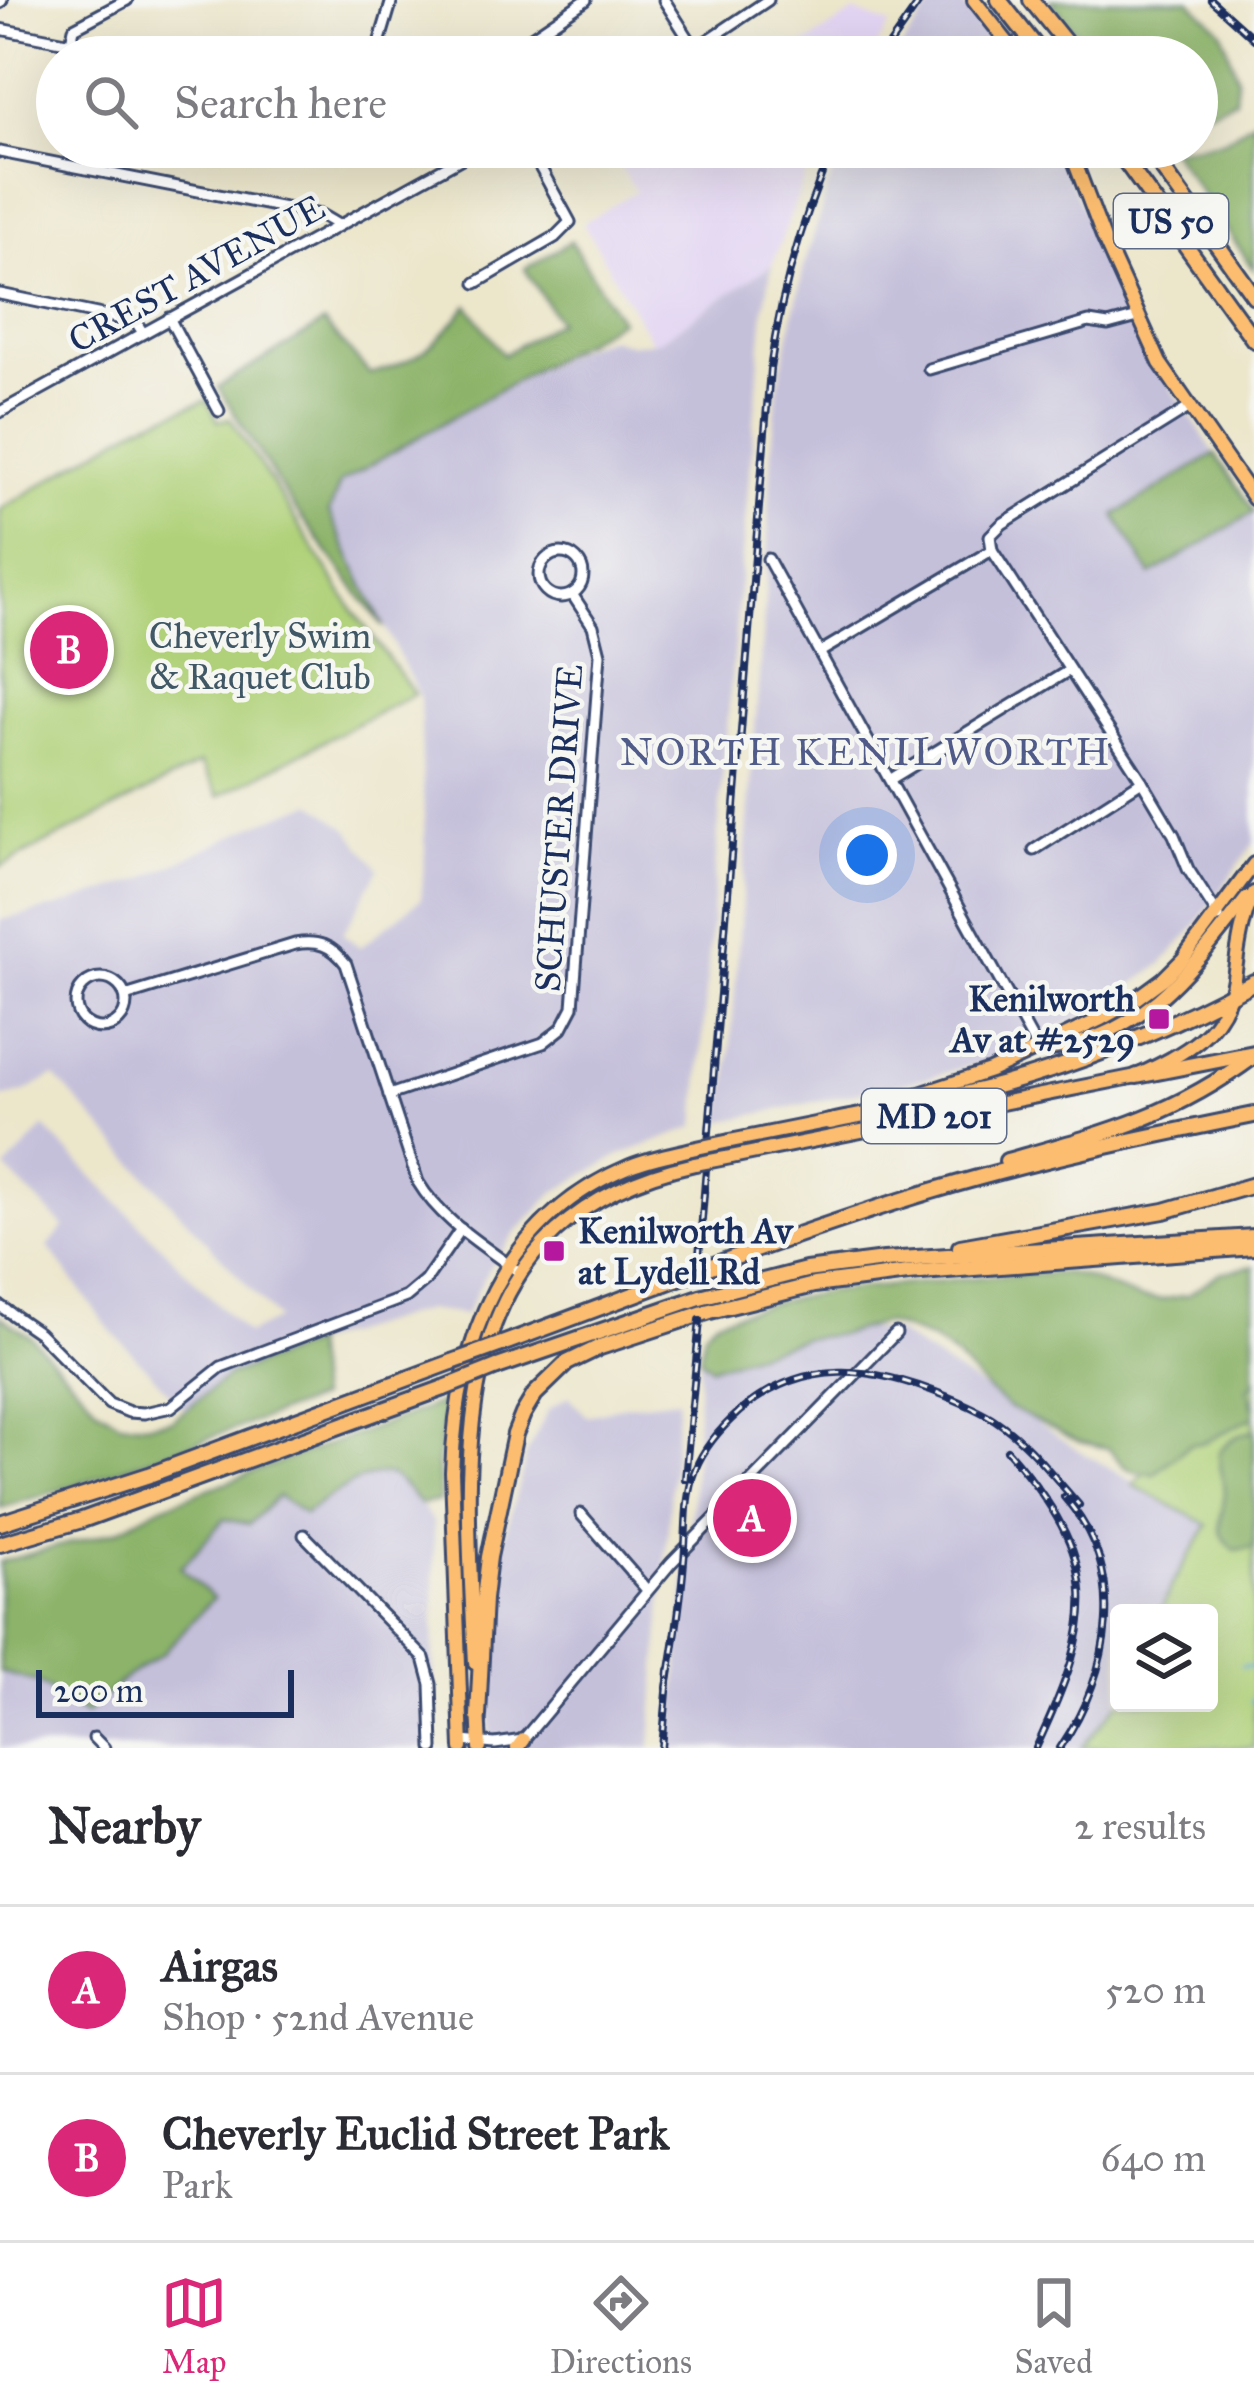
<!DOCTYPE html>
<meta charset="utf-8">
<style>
:root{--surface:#fff;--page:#f2f2f3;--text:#2b2b33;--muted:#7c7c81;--line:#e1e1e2;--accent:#db2777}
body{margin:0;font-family:"IM FELL Great Primer",serif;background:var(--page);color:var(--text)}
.controls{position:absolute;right:36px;bottom:36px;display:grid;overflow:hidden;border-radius:12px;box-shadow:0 12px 48px #0002}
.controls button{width:108px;height:108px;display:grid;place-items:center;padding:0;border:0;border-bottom:3px solid var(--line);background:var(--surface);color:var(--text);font:60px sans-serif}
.scale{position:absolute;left:36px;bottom:30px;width:258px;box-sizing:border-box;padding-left:12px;border:6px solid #1b2f5e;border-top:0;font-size:33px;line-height:42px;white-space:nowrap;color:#1b2f5e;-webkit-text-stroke:9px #f6f6f2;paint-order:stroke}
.you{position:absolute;left:867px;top:855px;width:42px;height:42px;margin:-30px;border:9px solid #fff;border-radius:50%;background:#1a73e8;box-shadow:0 0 0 18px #1a73e833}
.badge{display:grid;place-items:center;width:78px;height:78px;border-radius:50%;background:var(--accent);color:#fff;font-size:39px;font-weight:700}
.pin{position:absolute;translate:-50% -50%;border:6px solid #fff;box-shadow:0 3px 12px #0006}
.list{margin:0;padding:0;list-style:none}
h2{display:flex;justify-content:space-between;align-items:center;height:156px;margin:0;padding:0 48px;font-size:51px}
h2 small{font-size:39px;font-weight:400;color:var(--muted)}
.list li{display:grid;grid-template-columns:78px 1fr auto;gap:36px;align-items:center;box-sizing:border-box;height:168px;padding:0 48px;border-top:3px solid var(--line)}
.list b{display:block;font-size:45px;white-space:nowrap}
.list p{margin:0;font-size:39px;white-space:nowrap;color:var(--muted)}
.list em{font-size:39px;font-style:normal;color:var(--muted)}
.icon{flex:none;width:66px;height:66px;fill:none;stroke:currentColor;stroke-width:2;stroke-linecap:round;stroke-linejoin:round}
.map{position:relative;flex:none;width:1254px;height:1748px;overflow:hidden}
.search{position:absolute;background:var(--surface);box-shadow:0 12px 48px #0002;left:36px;right:36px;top:36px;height:132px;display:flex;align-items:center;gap:30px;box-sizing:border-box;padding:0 42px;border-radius:66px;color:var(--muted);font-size:45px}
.sheet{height:492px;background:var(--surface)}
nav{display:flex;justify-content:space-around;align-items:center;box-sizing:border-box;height:168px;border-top:3px solid var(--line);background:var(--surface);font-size:33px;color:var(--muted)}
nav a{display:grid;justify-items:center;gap:6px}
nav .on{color:var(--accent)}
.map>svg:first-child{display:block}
</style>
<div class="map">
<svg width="1254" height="1748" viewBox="0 0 1254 1748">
<rect width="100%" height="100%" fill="#f6f6f2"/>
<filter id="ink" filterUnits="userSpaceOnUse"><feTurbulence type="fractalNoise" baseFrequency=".00833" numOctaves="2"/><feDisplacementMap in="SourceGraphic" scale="24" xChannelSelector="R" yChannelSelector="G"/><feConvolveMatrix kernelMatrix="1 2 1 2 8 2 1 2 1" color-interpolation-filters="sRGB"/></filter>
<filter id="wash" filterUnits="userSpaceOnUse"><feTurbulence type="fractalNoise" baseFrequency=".004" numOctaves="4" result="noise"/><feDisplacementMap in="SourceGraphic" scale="48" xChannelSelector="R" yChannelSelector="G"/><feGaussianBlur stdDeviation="2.7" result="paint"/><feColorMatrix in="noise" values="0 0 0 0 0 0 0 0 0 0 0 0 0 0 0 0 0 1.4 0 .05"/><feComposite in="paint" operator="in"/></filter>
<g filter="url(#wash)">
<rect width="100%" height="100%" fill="#ece6cb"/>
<g fill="#e2d4f3">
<path d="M855 12 890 25 870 57H786Z"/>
<path d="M647 147H816L772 265 659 341 652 342 583 223 636 191 619 165Z"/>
</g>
<g fill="#c5c0da">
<path d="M943 0H960L1001 57H895L925 14Z"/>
<path d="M841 147H1055L1140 340 1215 454 1115 515 1152 575 1254 512V843L1194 928 1162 964 1103 1006 996 1058 931 1077 721 1122 728 1081 765 599 772 445 778 386 804 266Z"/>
<path d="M772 265 764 309 720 807 696 1127 620 1155 555 1192 515 1234 489 1268 465 1315 426 1310 312 1344 257 1363 200 1397 185 1410 107 1326 48 1247 64 1227 6 1169 44 1127 247 1334 278 1319 54 1076 23 1093 0 1098V920L58 907 143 879 259 823 313 803 347 828 379 869 343 934 360 947 421 899 425 851 420 698 329 513 340 482 579 347 609 338 630 344 659 341Z"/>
<path d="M861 1328 896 1333 1080 1451 1209 1525 1172 1585 1160 1613H1119V1703L1082 1748H672L692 1504 700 1358 706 1366 711 1367 802 1339 843 1334Z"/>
<path d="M569 1396 586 1416 626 1405 678 1399 651 1748H490L491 1624 495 1572 528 1450 549 1409Z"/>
<path d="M374 1474 391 1476 420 1504 434 1523V1748H0V1672L38 1682 87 1714 126 1677 163 1653 212 1597 181 1568 224 1519 238 1523 278 1496 304 1514 339 1490Z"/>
</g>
<g fill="#b0d179" stroke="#66806c" stroke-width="3">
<path d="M207 400 218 421 230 418 355 613 414 694 219 796 200 764 0 867V510L138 426Z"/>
<path d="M1254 1377V1748H1082L1119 1703H1209V1613H1160L1172 1585 1208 1525 1133 1485 1166 1450Z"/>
</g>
<g fill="#8cb369" stroke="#547164" stroke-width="3">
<path d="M1050 0H1189L1222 31 1237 77 1235 99 1197 115V57H1097Z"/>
<path d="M1254 120V269L1171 150 1225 140Z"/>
<path d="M571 241 620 320 340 483 329 513 384 627 292 505 218 387 324 323 370 374C420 360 436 346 468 305L503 355 558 321 525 269Z"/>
<path d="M1215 454 1254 512 1151 575 1115 515Z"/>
<path d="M1254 1266V1383L1247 1389 1254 1409 1253 1417 1204 1443 1190 1444 1154 1474 1135 1472 1124 1466 1108 1448 1080 1442 1008 1407 987 1390 956 1357 932 1340 895 1326 883 1323 843 1334 802 1339 711 1367 700 1358 704 1331 717 1319 772 1303 826 1292 993 1276 1066 1273 1082 1276 1139 1298 1160 1300 1188 1295 1220 1273Z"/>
<path d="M0 1316 30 1336 98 1408 120 1422 148 1424 173 1420 229 1375 312 1344 318 1399 76 1485 0 1508Z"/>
<path d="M446 1401 437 1463 440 1501 420 1504C412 1496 401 1481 391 1476 369 1466 322 1502 304 1514L278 1496 249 1524 224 1519 181 1568 213 1598 163 1653 126 1677 86 1714 38 1682 0 1672V1562L116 1531 162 1506Z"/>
<path d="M1254 1431V1547L1235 1550C1209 1527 1225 1519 1224 1493 1224 1479 1219 1466 1219 1452 1228 1440 1239 1433 1254 1431Z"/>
</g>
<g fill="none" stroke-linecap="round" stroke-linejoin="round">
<g stroke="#5aa8d3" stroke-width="3">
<path d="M1241 1666H1254"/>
<path d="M1251 1702 1254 1698"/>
</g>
</g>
</g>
<g filter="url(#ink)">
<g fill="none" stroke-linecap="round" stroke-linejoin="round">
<defs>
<g id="minor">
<path d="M664 0 695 49"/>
<path d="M0 3 2 0"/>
<path d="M0 29 143 57"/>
<path d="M71 43 74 28 127 0"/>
<path d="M375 57 392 0"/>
<path d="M502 57 586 0"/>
<path d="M683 57 768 0"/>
<path d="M0 152 321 215 338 225"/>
<path d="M476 283 555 237 570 222 529 147"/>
<path d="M0 294 136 322 143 333"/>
<path d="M169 318 219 411"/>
<path d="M929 369 1089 322 1108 325 1138 317"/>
<path d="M0 412 482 147"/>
<path d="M992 550 1142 781 1174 835 1188 869 1219 917"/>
<path d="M992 550 990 536 1002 524 1190 407"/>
<circle cx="561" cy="575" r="22"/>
<path d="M768 559 1038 1050"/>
<path d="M820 652 992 550"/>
<path d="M891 779 1068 671"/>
<path d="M1034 850 1142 781"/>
<circle cx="101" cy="1003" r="25"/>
<path d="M125 996 295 944C317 940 332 945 346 964L418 1182C442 1222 485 1246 521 1274"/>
<path d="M389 1095 543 1043 562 1028 573 1007 600 654 593 626 572 594"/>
<path d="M0 1306 39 1333 109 1404 129 1412 144 1413 171 1407 221 1367 406 1297 425 1281 461 1229"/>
<path d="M581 1514 647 1590"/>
<path d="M304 1535 424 1658 431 1684 433 1748"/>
<path d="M94 1738 104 1748"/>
<path d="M462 1741 495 1744 523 1740 671 1563 896 1333"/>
</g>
<g id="major">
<path d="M974 0 1019 57"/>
<path d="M1069 147 1104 239 1160 363 1254 499"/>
<path d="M1051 1049C1147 1034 1192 968 1247 898"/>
<path d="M883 1106 990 1071 1101 1019 1133 1001 1163 979 1183 959 1254 864"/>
<path d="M730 1141 835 1120"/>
<path d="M731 1157 1137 1076C1183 1054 1225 1034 1234 978 1238 948 1241 921 1254 893"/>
<path d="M475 1663C465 1457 436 1221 695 1164"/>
<path d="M478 1707 480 1748"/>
<path d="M462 1748 452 1472C456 1342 501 1219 630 1166 650 1158 671 1154 692 1149"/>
<path d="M517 1748 523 1740"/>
</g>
<g id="highway">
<path d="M999 0 1044 57"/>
<path d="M1031 0 1077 57"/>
<path d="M1115 147 1254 340"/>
<path d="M1147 147 1254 296"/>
<path d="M1137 1076 1254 1053"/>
<path d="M830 1122C888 1110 946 1100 1004 1084 1091 1060 1175 1025 1254 982"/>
<path d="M1007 1161C1103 1134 1172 1117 1254 1056"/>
<path d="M960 1247 1164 1211 1254 1185"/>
<path d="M499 1345C643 1292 786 1235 932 1191 1038 1159 1146 1137 1254 1115"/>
<path d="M497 1367 700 1297 806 1270 884 1260 1254 1237"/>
<path d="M0 1523 149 1475 452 1362"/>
<path d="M0 1544 82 1520 444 1388"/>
<path d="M478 1716 484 1599 489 1557 515 1434 523 1414 535 1394 567 1363 600 1347 710 1311 814 1285 908 1273 1254 1247"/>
</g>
</defs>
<use href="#minor" stroke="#3a4a6e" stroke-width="15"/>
<use href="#major" stroke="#3a4a6e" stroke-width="18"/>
<use href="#highway" stroke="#3a4a6e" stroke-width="20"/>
<use href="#minor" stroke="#fff" stroke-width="9"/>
<use href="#major" stroke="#fcbd6f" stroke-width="12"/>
<use href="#highway" stroke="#fcbd6f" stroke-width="14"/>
<defs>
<g id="rail">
<path d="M1211 0 1254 39"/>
<path d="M881 57 921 0"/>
<path d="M699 1256 770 369C781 292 802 219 833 147"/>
<path d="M1007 1450C1105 1562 1097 1618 1036 1748"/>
<path d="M685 1479 700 1320"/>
<path d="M667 1688C674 1646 681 1604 684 1561 687 1532 684 1497 695 1470 704 1447 721 1428 739 1412 805 1356 872 1366 946 1396 963 1403 980 1410 995 1420 1028 1442 1053 1476 1079 1505"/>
<path d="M662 1748 669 1670"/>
<path d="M1060 1748C1111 1672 1130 1571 1064 1497"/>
</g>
</defs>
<use href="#rail" stroke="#1b2f5e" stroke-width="8"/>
<use href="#rail" stroke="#f6f6f2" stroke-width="3" stroke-dasharray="9" stroke-linecap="butt"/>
<defs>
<g id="major-bridge">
<path d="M692 1149 730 1141"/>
<path d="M695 1164 731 1157"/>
</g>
<g id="highway-bridge">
<path d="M452 1362 499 1345"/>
<path d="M444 1388 497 1367"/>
</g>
</defs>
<use href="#major-bridge" stroke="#3a4a6e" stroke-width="18" stroke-linecap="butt"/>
<use href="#highway-bridge" stroke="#3a4a6e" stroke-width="20" stroke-linecap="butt"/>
<use href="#major-bridge" stroke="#fcbd6f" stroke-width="12"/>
<use href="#highway-bridge" stroke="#fcbd6f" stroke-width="14"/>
</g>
</g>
<g fill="#b5179e" stroke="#f6f6f2" stroke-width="4.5">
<rect x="1147" y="1007" width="24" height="24" rx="6"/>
<rect x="542" y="1239" width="24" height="24" rx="6"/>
</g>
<g text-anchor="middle" stroke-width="9" stroke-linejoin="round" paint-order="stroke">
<g fill="#f6f6f2" stroke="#5d6b8a" stroke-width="3">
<rect x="1114" y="194" width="114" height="54" rx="9"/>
<rect x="862" y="1089" width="144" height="54" rx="9"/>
</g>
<g font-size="33" font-weight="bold" fill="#1b2f5e">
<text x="1171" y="233">US 50</text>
<text x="934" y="1128">MD 201</text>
</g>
<g font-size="36" fill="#1b2f5e" stroke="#f6f6f2">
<text transform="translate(196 273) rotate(-29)" y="13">CREST AVENUE</text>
<text transform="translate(558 828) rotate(-86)" y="13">SCHUSTER DRIVE</text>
</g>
<g font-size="36" fill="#405865" stroke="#f6f6f2">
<text x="260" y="648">Cheverly Swim<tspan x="260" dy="41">&amp; Raquet Club</tspan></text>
</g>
<g font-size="36" font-weight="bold" fill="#1b2f5e" stroke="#f6f6f2" text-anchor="end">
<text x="1135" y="1011">Kenilworth<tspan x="1135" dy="41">Av at #2529</tspan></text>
<text x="578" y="1243" text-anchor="start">Kenilworth Av<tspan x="578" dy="41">at Lydell Rd</tspan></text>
</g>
<g font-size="39" letter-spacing="3" fill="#505b8a" stroke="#f6f6f2">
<text x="866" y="765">NORTH KENILWORTH</text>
</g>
</g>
</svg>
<div class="controls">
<button><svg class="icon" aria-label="layers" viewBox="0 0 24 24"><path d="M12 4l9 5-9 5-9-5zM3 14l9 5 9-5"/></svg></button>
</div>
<div class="scale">200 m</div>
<div class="you"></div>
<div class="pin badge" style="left:752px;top:1518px">A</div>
<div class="pin badge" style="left:69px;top:650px">B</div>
<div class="search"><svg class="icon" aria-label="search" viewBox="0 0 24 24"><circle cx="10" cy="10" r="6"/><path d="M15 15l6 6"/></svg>Search here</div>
</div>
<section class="sheet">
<h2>Nearby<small>2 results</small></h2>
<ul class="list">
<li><span class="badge">A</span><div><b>Airgas</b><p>Shop · 52nd Avenue</p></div><em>520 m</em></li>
<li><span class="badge">B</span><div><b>Cheverly Euclid Street Park</b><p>Park</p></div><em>640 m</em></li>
</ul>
</section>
<nav>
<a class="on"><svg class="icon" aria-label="map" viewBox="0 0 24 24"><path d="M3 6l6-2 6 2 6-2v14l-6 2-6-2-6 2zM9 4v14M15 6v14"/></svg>Map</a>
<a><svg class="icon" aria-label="directions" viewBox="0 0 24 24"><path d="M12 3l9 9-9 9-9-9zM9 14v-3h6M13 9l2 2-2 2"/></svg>Directions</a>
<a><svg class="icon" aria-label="saved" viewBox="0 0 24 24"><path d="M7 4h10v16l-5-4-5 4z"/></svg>Saved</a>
</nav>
